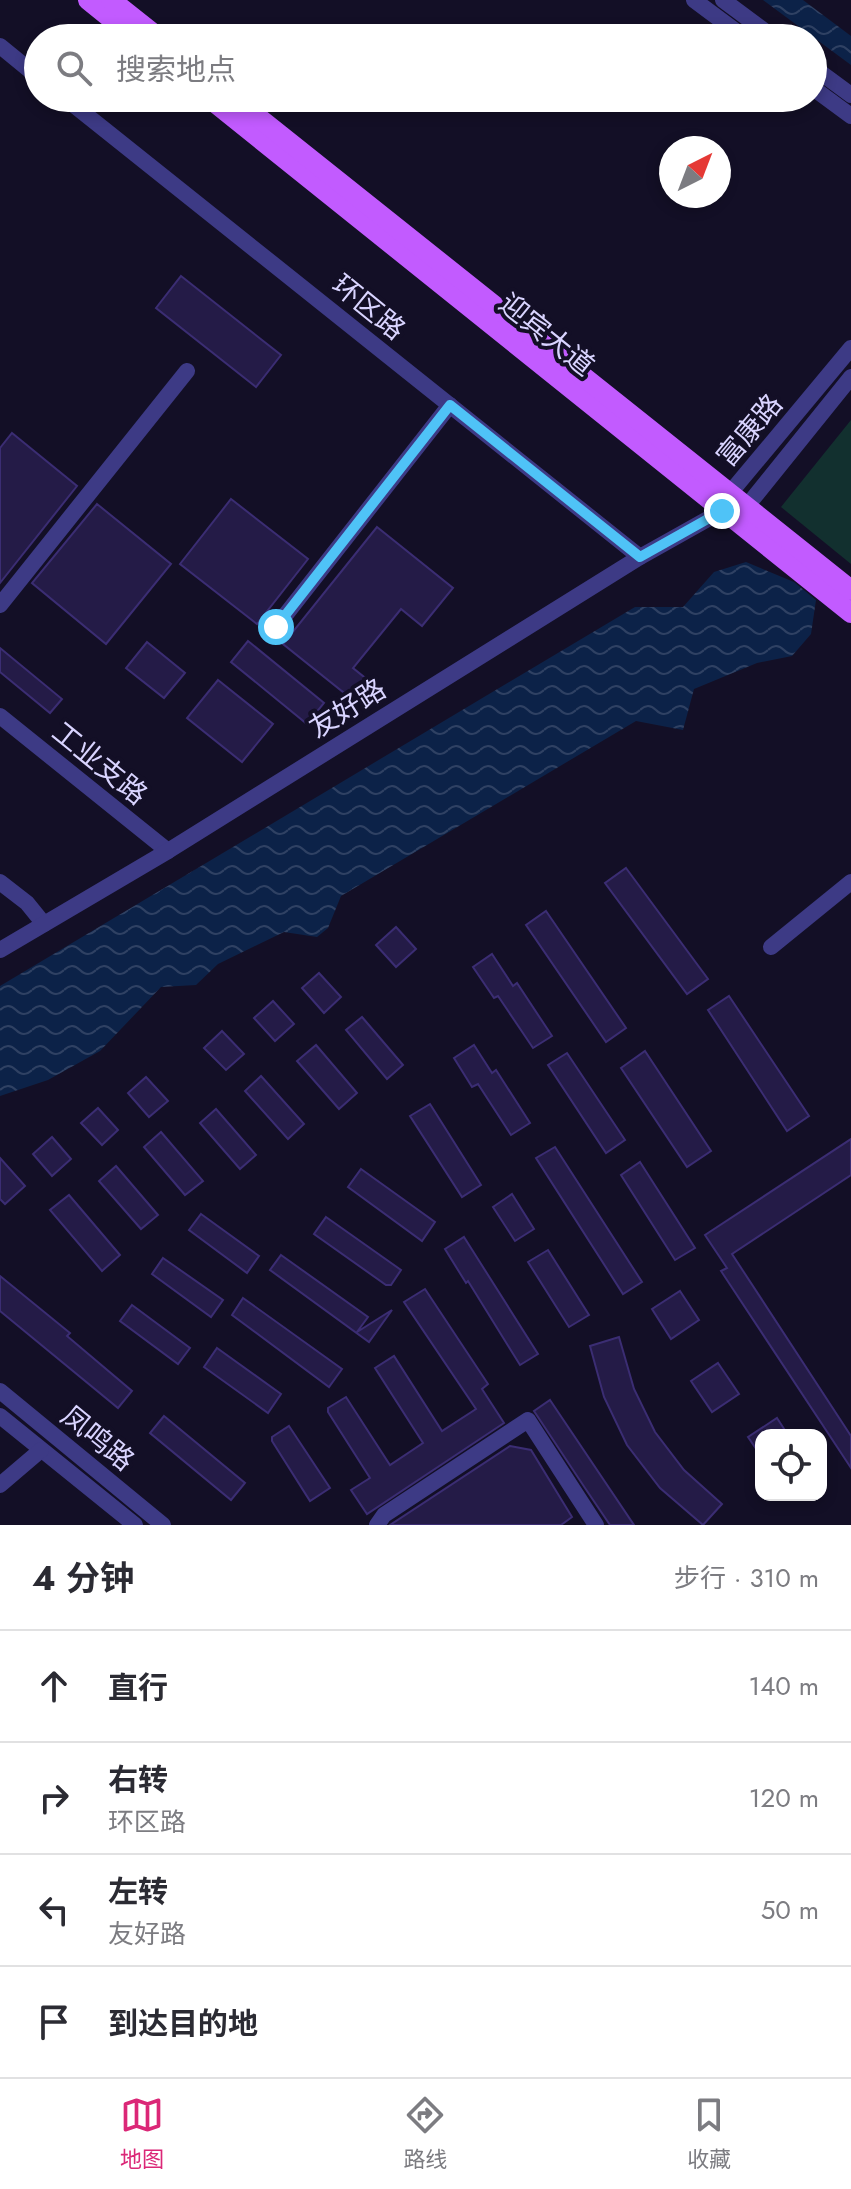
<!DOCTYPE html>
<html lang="zh">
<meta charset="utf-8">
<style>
:root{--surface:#fff;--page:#f7f7f7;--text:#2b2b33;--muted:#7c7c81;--line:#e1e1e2;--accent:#db2777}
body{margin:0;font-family:Jost,"Noto Sans SC",sans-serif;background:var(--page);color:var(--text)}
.controls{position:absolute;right:24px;bottom:24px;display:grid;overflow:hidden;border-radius:16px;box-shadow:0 4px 12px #0003}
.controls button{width:72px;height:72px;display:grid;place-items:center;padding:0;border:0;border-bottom:2px solid var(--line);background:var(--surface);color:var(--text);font:40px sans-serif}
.compass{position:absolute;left:659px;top:136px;width:72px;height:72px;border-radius:50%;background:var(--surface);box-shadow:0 4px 12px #0003;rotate:42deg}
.stop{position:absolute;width:24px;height:24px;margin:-18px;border:6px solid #4fc3f7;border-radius:50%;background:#fff}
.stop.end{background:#4fc3f7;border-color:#fff;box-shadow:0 2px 8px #0008}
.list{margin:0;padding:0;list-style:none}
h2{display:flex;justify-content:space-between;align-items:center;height:104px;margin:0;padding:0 32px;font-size:34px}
h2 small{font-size:26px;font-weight:400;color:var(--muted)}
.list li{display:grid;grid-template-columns:52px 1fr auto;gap:24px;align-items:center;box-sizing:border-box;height:112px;padding:0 32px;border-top:2px solid var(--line)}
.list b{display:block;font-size:30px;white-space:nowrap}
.list p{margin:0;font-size:26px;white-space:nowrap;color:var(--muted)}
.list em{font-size:26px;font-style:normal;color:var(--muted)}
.icon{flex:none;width:44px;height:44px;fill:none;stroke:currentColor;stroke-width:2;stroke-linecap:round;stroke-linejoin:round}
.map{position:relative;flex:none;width:851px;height:1525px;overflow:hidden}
.search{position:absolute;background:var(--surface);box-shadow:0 4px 12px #0003;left:24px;right:24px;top:24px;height:88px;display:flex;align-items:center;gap:20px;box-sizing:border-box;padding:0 28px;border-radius:44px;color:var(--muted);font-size:30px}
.sheet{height:552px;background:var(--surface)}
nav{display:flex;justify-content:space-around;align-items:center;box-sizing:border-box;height:112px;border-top:2px solid var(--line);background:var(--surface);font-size:22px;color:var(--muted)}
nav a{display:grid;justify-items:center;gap:4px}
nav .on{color:var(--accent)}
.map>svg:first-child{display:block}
</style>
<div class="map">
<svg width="851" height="1525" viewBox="0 0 851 1525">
<defs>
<pattern id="water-waves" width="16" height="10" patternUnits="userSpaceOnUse" patternTransform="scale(2)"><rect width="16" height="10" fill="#0c2248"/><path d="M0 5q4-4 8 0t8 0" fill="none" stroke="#2f4163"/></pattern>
</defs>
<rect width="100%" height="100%" fill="#130f26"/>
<path fill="#12302f" d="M851 420V564L781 507Z"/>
<g fill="url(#water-waves)">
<path d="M763 0H803L851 36V65Z"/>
<path d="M746 562 794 582 816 600 811 634 792 656 757 663 694 689 683 730 636 721 341 896 328 928 317 937 284 932 218 964 196 985 161 987 100 1051 48 1080 0 1096V986L635 607H683L714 572Z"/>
</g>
<g fill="#241b47" stroke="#3b2d73" stroke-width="2">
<path d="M181 276 281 355 256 387 156 308Z"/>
<path d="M12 433 77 486 0 583V448Z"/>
<path d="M231 499 308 559 257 624 180 564Z"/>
<path d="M97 504 171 564 106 644 32 583Z"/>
<path d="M377 527 453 588 422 626 401 609 353 668 374 685 358 704 283 644Z"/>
<path d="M248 641 324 703 307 724 231 662Z"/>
<path d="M147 642 185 673 164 698 126 668Z"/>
<path d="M0 648 62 699 50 713 0 672Z"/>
<path d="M218 680 273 724 242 762 187 718Z"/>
<path d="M626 868 708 979 687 994 605 883Z"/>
<path d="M546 911 626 1028 606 1042 526 925Z"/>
<path d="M396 927 416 949 396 967 376 945Z"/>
<path d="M492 954 513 986 517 983 552 1036 533 1048 498 996 494 998 473 967Z"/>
<path d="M319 973 341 997 324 1013 302 988Z"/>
<path d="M729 996 809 1116 787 1131 708 1010Z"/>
<path d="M273 1001 294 1024 275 1041 254 1018Z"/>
<path d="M362 1017 403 1065 387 1079 346 1030Z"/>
<path d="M222 1031 244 1054 226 1070 204 1048Z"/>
<path d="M316 1045 357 1093 339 1109 297 1061Z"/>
<path d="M474 1045 492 1073 496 1070 530 1123 511 1135 478 1084 472 1087 454 1058Z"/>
<path d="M645 1051 711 1151 687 1167 621 1068Z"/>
<path d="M567 1053 625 1140 606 1153 548 1065Z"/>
<path d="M261 1076 304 1124 288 1139 245 1091Z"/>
<path d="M146 1077 168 1101 149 1117 128 1093Z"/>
<path d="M430 1104 481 1185 462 1197 410 1116Z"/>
<path d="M98 1108 118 1130 102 1145 81 1123Z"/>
<path d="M216 1109 256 1155 240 1169 200 1123Z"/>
<path d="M161 1132 203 1181 185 1195 144 1147Z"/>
<path d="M52 1137 71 1159 52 1176 33 1154Z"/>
<path d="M851 1139V1175L732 1254 851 1436V1468L721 1271 727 1268 705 1235Z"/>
<path d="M555 1147 642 1282 623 1294 536 1158Z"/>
<path d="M0 1158 25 1186 5 1204 0 1199Z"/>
<path d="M640 1162 695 1248 675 1260 621 1175Z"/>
<path d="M116 1166 158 1215 141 1229 99 1181Z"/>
<path d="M361 1169 435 1222 422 1241 348 1187Z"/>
<path d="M512 1194 534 1229 515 1241 493 1207Z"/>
<path d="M69 1195 120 1255 102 1271 50 1210Z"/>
<path d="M201 1214 259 1256 247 1273 189 1230Z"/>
<path d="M326 1217 401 1270 391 1285H386L314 1234Z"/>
<path d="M464 1237 538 1354 520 1365 468 1281 466 1283 445 1249Z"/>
<path d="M548 1250 589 1315 569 1327 528 1262Z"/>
<path d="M281 1255 368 1317 357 1332 392 1310 369 1342 270 1270Z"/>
<path d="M163 1258 223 1300 211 1317 152 1274Z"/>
<path d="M0 1276 70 1333 67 1336 132 1391 118 1408 0 1311Z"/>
<path d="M425 1289 488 1384 482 1389 504 1423 367 1514 351 1490 370 1478 328 1412V1408L346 1397 390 1465 423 1443 375 1368 394 1356 442 1431 476 1409 404 1302Z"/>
<path d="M680 1291 699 1320 671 1339 652 1309Z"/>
<path d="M243 1298 342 1369 329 1387 232 1315Z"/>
<path d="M132 1305 190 1348 178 1364 120 1321Z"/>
<path d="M619 1337 634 1389 655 1432 684 1470 722 1504 703 1525 660 1488 627 1445 604 1397 590 1346Z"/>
<path d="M217 1348 281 1394 268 1413 204 1367Z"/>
<path d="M718 1363 739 1394 712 1412 691 1381Z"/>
<path d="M550 1400 634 1525H610L585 1488 534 1411Z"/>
<path d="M164 1416 245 1483 231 1500 150 1433Z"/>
<path d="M777 1418 788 1435H761V1456L748 1437Z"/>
<path d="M289 1426 330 1488 310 1501 272 1441V1437Z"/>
<path d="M510 1446 531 1450 572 1517 561 1525H390Z"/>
</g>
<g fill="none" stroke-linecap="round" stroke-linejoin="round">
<g stroke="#3d3a85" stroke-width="16">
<path d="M694 0 745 38"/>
<path d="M723 0 774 38"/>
<path d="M0 46 38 77"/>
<path d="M813 67 851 95"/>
<path d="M813 88 851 116"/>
<path d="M65 98 640 557"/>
<path d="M726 502 730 493 851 348"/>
<path d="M0 605 187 371"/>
<path d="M276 627 450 405"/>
<path d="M0 716 168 851"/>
<path d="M0 882 27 903 44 924"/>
<path d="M771 947 851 882"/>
<path d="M0 950 168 851 640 557 722 511 747 506 851 377"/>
<path d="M0 1391 163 1525"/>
<path d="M0 1416 135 1525"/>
<path d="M0 1485 41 1450"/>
<path d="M377 1525 384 1515 528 1420 596 1525"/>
</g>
<g stroke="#c25bff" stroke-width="20">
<path d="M88 0 135 38"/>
<path d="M111 0 159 38"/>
<path d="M209 98 851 613"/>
<path d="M234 98 851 590"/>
</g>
</g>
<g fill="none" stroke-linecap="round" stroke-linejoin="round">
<path stroke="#4fc3f7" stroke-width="10" d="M276 627 450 405 640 557 722 511"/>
</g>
<g text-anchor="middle" stroke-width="8" stroke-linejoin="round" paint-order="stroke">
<g font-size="28" fill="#d9d4ff" stroke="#130f26">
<text transform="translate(369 307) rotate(39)" y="10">环区路</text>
<text transform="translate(547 334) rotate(39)" y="10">迎宾大道</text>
<text transform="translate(749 430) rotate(-50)" y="10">富康路</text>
<text transform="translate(347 708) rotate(-32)" y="10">友好路</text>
<text transform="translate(100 763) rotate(39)" y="10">工业支路</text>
<text transform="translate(98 1438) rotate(39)" y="10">凤鸣路</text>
</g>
</g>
</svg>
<div class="controls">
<button><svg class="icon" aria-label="locate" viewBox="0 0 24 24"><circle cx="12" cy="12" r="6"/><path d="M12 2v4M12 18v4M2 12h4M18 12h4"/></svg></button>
</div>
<svg class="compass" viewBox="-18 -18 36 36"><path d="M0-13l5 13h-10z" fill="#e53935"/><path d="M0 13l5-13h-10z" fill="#7c7c81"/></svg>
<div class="stop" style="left:276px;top:627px"></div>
<div class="stop end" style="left:722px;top:511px"></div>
<div class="search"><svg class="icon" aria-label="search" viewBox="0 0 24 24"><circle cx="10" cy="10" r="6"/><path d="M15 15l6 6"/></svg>搜索地点</div>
</div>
<section class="sheet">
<h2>4 分钟<small>步行 · 310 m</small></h2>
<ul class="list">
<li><svg class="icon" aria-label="ahead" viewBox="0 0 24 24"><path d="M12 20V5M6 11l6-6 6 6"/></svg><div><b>直行</b></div><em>140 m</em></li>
<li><svg class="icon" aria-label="right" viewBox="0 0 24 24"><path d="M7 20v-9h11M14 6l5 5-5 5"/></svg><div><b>右转</b><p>环区路</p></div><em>120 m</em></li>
<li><svg class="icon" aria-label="left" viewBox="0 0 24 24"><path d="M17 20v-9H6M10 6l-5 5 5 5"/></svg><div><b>左转</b><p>友好路</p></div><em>50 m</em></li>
<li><svg class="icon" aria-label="arrive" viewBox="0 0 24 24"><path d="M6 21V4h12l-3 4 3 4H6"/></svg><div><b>到达目的地</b></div></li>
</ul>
</section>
<nav>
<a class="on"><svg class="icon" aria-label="map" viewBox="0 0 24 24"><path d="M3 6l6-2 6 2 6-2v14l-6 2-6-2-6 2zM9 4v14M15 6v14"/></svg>地图</a>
<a><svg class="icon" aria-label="directions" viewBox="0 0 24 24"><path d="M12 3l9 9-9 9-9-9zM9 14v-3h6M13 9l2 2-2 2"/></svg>路线</a>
<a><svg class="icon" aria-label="saved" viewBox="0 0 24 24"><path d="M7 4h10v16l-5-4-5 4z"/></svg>收藏</a>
</nav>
